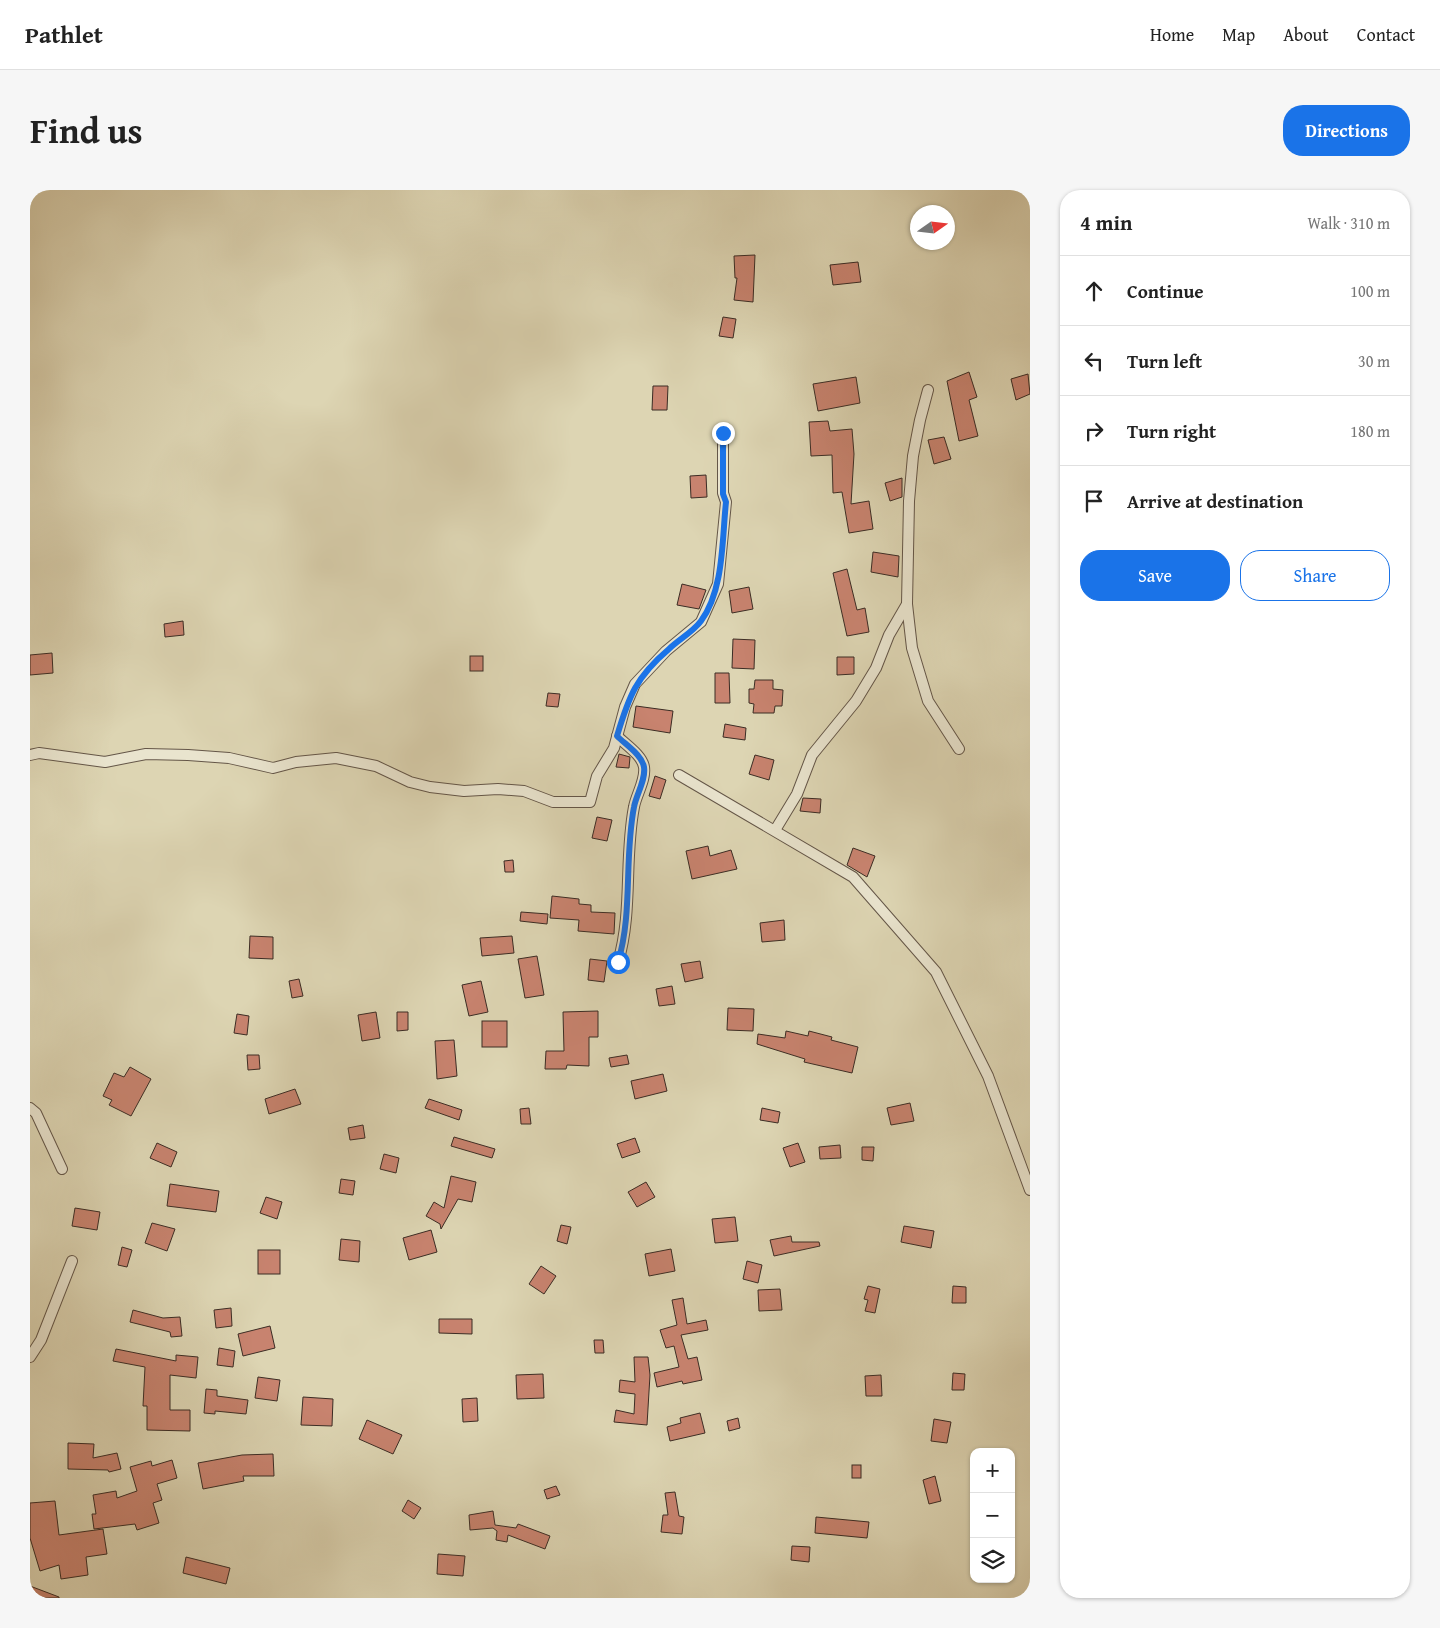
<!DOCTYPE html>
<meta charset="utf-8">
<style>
:root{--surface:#fff;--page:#f6f6f6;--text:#222;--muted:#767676;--line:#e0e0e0;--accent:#1a73e8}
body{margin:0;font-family:"Gentium Book Plus",serif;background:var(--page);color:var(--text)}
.controls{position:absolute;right:15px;bottom:15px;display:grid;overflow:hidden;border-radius:10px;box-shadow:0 1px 4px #0004}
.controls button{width:45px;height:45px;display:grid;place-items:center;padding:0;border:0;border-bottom:1px solid var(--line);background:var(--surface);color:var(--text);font:25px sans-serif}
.compass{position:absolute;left:880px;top:15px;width:45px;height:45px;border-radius:50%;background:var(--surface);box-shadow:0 1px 4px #0004;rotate:76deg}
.stop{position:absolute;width:15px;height:15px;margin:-11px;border:4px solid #1a73e8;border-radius:50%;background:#fff}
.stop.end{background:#1a73e8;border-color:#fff;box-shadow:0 1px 5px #0008}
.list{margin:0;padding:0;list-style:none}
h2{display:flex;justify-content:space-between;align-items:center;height:65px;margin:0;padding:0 20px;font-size:21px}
h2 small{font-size:16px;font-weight:400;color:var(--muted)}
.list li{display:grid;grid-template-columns:32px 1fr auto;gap:15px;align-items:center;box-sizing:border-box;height:70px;padding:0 20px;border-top:1px solid var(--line)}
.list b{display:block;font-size:19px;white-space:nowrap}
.list em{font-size:16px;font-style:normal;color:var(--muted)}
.actions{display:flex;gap:10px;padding:15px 20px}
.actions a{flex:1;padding:11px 0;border:1px solid var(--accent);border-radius:20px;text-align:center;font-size:18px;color:var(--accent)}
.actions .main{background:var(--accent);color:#fff}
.icon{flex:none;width:28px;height:28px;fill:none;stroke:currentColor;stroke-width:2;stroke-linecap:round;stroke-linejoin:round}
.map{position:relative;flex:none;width:1000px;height:1408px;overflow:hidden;border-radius:20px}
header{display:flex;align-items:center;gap:30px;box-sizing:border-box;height:70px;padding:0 25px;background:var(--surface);border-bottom:1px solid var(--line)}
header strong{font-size:24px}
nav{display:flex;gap:28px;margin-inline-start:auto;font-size:18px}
.intro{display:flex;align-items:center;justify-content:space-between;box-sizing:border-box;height:120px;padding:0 30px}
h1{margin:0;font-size:35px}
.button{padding:12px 22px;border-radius:20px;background:var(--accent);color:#fff;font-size:18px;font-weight:700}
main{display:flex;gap:30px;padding:0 30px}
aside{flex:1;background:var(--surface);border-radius:20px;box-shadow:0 1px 4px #0004}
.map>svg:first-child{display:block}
</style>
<header>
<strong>Pathlet</strong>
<nav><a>Home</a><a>Map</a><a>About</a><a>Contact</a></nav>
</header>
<div class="intro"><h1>Find us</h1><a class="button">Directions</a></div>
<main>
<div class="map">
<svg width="1000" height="1408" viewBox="0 0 1000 1408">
<rect width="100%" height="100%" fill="#ddd5b3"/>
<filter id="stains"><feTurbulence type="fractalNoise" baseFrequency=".004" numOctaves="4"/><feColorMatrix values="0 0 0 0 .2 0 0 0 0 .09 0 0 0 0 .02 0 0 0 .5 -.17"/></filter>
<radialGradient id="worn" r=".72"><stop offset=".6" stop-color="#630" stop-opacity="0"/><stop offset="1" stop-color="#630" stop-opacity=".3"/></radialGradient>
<g fill="#c8836f" stroke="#3b2c24">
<path d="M725 65 723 112 704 110 707 88H705L704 66Z"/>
<path d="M828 72 831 92 803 95 800 75Z"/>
<path d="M693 127 706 129 703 148 689 146Z"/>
<path d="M939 182 947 207 939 210 948 246 929 251 917 191Z"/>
<path d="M998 184 1000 204 986 210 981 189Z"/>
<path d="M826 187 830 213 788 221 783 194Z"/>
<path d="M623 196H638L637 220H622Z"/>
<path d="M798 231 800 241 822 239 824 264 821 314 839 311 843 339 819 343 812 302 803 303 802 265 781 266 779 232Z"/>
<path d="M914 247 921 269 904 274 898 250Z"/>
<path d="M676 285 677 307 661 308 660 286Z"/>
<path d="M872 288V307L860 311 855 293Z"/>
<path d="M843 362 869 366 868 387 841 382Z"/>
<path d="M817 379 827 420 835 418 839 442 817 446 803 383Z"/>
<path d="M652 394 676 400 669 419 647 415Z"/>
<path d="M719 397 723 419 702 423 699 401Z"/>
<path d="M153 431 154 445 135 447 134 434Z"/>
<path d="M703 449 725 450 724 479 702 478Z"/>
<path d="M22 463 23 483 0 485V465Z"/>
<rect x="440" y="466" width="13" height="15"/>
<path d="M807 467H824V484L807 485Z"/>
<path d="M685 483H699L700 513H685Z"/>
<path d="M725 490H743V499L753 500 752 516H745L744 523H723L724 514 719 513V499H724Z"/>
<path d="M518 503 530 504 528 517 516 516Z"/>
<path d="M606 516 643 521 640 543 603 537Z"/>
<path d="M695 534 716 538 715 550 693 547Z"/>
<path d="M589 564 600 567 599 578 586 577Z"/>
<path d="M725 565 744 570 739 590 719 584Z"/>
<path d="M625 586 636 590 630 609 619 606Z"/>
<path d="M773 608 791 609 790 623 770 621Z"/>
<path d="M567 627 582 630 577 651 562 648Z"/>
<path d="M678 656 680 666 701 660 707 679 662 689 656 661Z"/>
<path d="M823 658 845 666 837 687 817 675Z"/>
<path d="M483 670 484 682H475L474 671Z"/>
<path d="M522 706 549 709V714L561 715V722L585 723 584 744 548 741 549 730 520 728Z"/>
<path d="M491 722 518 724 517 734 490 731Z"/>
<path d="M754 730 755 750 732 752 730 733Z"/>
<path d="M220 746 243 747V769L219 768Z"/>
<path d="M482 746 484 763 452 766 450 748Z"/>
<path d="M507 766 514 805 495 808 488 769Z"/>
<path d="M560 769 577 771 574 792 558 790Z"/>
<path d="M670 771 673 788 655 792 651 774Z"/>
<path d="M269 789 273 806 262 808 259 791Z"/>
<path d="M451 791 458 822 439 826 432 795Z"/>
<path d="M642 796 645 814 629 816 626 799Z"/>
<path d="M698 818 724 819 723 841 697 840Z"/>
<path d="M568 821V847H559V876L537 875 536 879H515L516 861H534L533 822Z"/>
<path d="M346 822 350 848 332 851 328 825Z"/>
<path d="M367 822H378V840L367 841Z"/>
<path d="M207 824 219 826 217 845 204 843Z"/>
<rect x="452" y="831" width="25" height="26"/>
<path d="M756 841 778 846 779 841 802 847 801 850 828 857 822 883 774 872 775 869 727 854 728 844 755 848Z"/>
<path d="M424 850 427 886 407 889 405 851Z"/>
<path d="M217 865H229L230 879 218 880Z"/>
<path d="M597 865 599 874 581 877 579 868Z"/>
<path d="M100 877 121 889 101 926 79 915 82 910 73 906 84 883 94 887Z"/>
<path d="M633 884 637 901 605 909 601 891Z"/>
<path d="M265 899 271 914 239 924 235 909Z"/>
<path d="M399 909 432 920 429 930 395 918Z"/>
<path d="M880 913 884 931 861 935 857 918Z"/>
<path d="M499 918 501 934H491L490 919Z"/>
<path d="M732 918 750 922 748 933 730 930Z"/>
<path d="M333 935 335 948 320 950 318 938Z"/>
<path d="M424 947 465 959 462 968 421 956Z"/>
<path d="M605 948 610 962 592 968 587 954Z"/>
<path d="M127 953 147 962 141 977 120 968Z"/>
<path d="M768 953 775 972 760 977 753 958Z"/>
<path d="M810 955 811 968 790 969 789 957Z"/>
<path d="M832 957H844L843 971 832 970Z"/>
<path d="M354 964 369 968 366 983 350 979Z"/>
<path d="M421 986 446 992 442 1012 428 1009 411 1039 410 1034 396 1026 404 1012 414 1018Z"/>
<path d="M311 989 325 991 323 1005 309 1003Z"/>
<path d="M616 992 625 1007 607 1017 598 1002Z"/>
<path d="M140 994 189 1001 186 1022 137 1016Z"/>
<path d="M236 1007 252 1012 247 1029 230 1023Z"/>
<path d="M45 1018 70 1022 67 1040 42 1036Z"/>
<path d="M705 1027 708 1051 685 1053 682 1029Z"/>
<path d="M122 1033 145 1039 137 1061 115 1053Z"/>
<path d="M531 1035 541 1037 537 1054 527 1051Z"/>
<path d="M874 1036 904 1041 901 1058 871 1052Z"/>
<path d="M401 1040 407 1062 379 1070 373 1048Z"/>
<path d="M761 1046 762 1052H789L790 1056 744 1066 740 1050Z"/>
<path d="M311 1049 330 1051 329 1072 309 1070Z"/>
<path d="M92 1057 102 1060 97 1077 88 1075Z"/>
<path d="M641 1059 645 1081 619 1086 615 1064Z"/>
<rect x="228" y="1060" width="22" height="24"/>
<path d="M717 1071 732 1075 728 1093 713 1089Z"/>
<path d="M511 1076 526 1086 514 1104 499 1094Z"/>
<path d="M838 1096 850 1099 845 1123 835 1121 838 1110 834 1109Z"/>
<path d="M923 1096 936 1097V1113H922Z"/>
<path d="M750 1099 752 1120 729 1121 728 1100Z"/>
<path d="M653 1108 657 1134 676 1130 678 1140 651 1145 658 1169 667 1167 672 1190 653 1194 652 1191 627 1197 624 1183 649 1177 644 1156 636 1158 630 1140 647 1135 642 1110Z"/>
<path d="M201 1118 202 1136 186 1138 184 1120Z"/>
<path d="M103 1120 133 1128 150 1127 152 1146 141 1147 140 1142 100 1132Z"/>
<path d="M409 1129H442V1144L409 1143Z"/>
<path d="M240 1136 245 1158 213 1166 208 1144Z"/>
<path d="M564 1150H573L574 1163H565Z"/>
<path d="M189 1158 205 1161 203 1177 187 1175Z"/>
<path d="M86 1159 146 1171V1165L168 1167 166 1188 140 1185V1220H160V1241L117 1240V1216H113L115 1177 83 1171Z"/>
<path d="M604 1167H618L620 1185 617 1235 584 1232 586 1220 604 1224 605 1204 589 1202 590 1190 605 1192Z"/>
<path d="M923 1183 935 1184 934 1200H922Z"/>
<path d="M513 1184 514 1208 487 1209 486 1185Z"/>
<path d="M851 1185 852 1206H836L835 1186Z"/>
<path d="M228 1187 250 1190 247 1211 225 1208Z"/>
<path d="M176 1199 187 1200V1206L218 1210 216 1224 185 1221V1224L174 1223Z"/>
<path d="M273 1207 303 1209 302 1236 271 1235Z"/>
<path d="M447 1208 448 1231 433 1232 432 1209Z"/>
<path d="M670 1223 675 1243 640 1251 637 1237 651 1233 650 1228Z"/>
<path d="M708 1228 710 1238 699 1241 697 1231Z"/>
<path d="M904 1229 921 1232 917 1253 901 1251Z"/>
<path d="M337 1230 372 1245 363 1264 329 1249Z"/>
<path d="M38 1253 64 1254 63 1268 87 1263 91 1279 79 1282 78 1280 38 1279Z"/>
<path d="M243 1264 244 1286H213L214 1291 173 1299 168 1273 212 1265Z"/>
<path d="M142 1270 147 1288 127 1294 132 1310 123 1313 129 1333 107 1340 105 1334 64 1339 62 1324H66L63 1305 86 1301 87 1308 107 1301 100 1277 121 1271 122 1276Z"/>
<rect x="822" y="1275" width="9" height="13"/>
<path d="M905 1286 911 1311 899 1314 893 1290Z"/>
<path d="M526 1296 530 1305 517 1309 514 1300Z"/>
<path d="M645 1302 649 1326 654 1327 652 1344 631 1342 633 1325H638L635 1303Z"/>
<path d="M378 1310 391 1318 384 1329 372 1321Z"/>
<path d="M25 1311 29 1345 73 1339 77 1364 56 1367 58 1385 31 1389 29 1375 10 1381 0 1348V1313Z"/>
<path d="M463 1321 465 1335 486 1338 488 1334 520 1346 515 1359 478 1345 477 1352 466 1350 467 1341 463 1338 440 1340 439 1325Z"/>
<path d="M786 1327 839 1332 837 1348 785 1343Z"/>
<path d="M762 1356 780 1357 779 1372 761 1370Z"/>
<path d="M408 1364 435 1366 433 1386 407 1384Z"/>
<path d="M156 1367 200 1378 196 1394 153 1383Z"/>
<path d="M0 1396 29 1407V1408H0Z"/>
</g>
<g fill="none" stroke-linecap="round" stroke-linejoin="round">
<defs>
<g id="minor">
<path d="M898 200 890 230 883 266 879 311 877 414 882 458 898 511 929 559"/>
<path d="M587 546C596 555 612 565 614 577 616 590 606 605 604 617 594 668 603 722 588 772"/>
<path d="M0 565 9 563 75 572 116 564 158 565 199 568 243 578 266 572 306 568 346 576 380 592 400 597 434 601 468 599 494 601 523 612H560L567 586 584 558 595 517 605 494 636 461 671 432 688 394 696 312 693 303V243"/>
<path d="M649 585 823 687 906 782 958 886 1000 1000"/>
<path d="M747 637 767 604 782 565 826 511 846 478 859 445 877 414"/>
<path d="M0 918 6 923 32 979"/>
<path d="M0 1167 11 1150 42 1071"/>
</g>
</defs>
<use href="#minor" stroke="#645648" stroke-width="12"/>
<use href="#minor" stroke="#e9e4ce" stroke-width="10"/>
</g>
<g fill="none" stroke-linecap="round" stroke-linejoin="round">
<path stroke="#1a73e8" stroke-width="6" d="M588 772C603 723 594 668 604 617 606 605 616 590 614 577 612 565 596 555 587 546 599 506 606 487 639 459 648 450 663 442 671 431 694 400 692 349 696 312L693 304V243"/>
</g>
<rect width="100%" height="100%" filter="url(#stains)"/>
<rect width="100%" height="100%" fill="url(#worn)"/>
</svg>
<div class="controls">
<button>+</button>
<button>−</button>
<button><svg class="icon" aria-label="layers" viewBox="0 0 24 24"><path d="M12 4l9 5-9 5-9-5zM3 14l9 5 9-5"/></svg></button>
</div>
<svg class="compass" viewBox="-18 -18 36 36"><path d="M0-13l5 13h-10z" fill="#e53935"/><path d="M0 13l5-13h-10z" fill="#767676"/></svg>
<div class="stop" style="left:588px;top:772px"></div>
<div class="stop end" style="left:693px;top:243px"></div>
</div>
<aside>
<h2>4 min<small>Walk · 310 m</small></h2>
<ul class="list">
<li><svg class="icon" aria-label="ahead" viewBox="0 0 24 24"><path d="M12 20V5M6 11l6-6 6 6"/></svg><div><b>Continue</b></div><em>100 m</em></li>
<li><svg class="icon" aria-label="left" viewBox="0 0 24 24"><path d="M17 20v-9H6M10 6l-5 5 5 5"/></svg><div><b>Turn left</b></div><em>30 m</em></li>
<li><svg class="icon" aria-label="right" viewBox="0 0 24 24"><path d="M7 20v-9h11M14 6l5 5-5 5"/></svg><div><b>Turn right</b></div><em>180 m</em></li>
<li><svg class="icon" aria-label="arrive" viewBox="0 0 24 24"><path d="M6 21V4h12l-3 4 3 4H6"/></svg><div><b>Arrive at destination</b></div></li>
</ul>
<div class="actions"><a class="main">Save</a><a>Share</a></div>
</aside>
</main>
